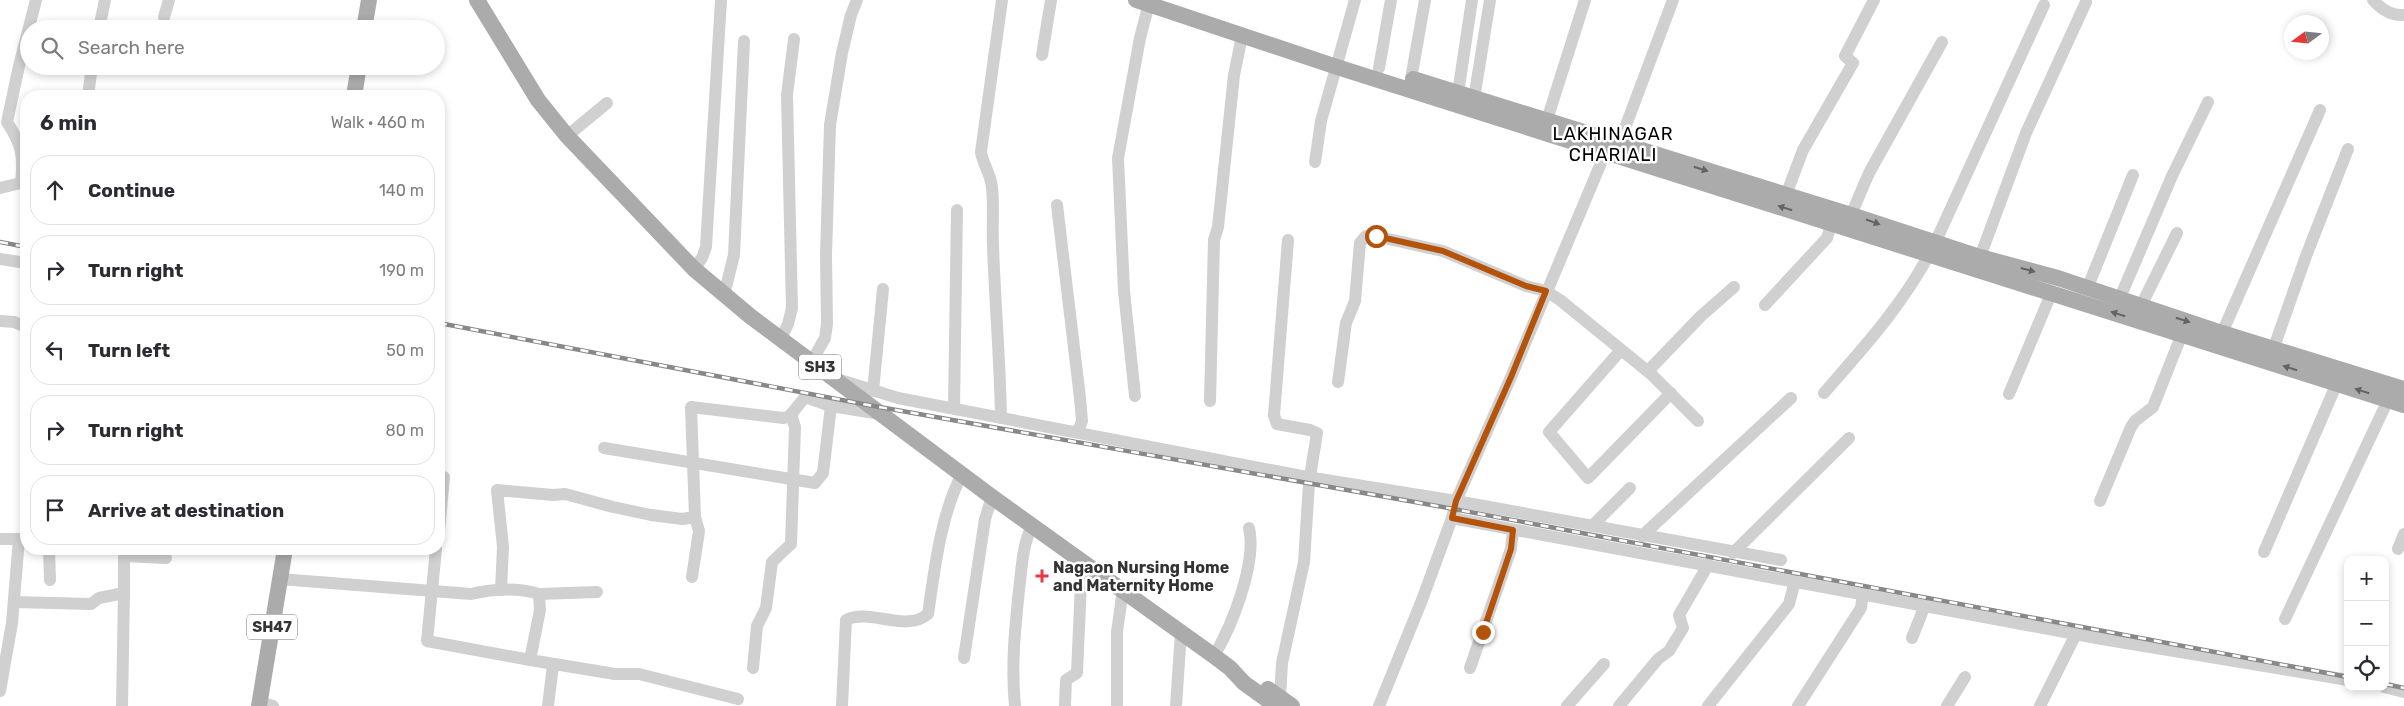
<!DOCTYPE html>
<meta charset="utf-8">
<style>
:root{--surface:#fff;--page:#f7f7f7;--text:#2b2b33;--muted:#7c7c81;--line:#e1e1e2}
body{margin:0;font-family:Rubik,sans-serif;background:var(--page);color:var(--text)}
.controls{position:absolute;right:15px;bottom:15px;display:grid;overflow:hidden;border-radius:10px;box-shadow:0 2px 8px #0003}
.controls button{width:45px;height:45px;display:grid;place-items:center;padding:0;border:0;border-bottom:1px solid var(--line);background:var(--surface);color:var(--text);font:25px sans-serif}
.compass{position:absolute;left:2284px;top:15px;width:45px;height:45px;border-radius:50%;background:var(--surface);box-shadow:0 2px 8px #0003;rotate:255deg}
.stop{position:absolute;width:15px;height:15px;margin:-11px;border:4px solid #b45309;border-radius:50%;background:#fff}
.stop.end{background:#b45309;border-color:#fff;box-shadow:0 1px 5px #0008}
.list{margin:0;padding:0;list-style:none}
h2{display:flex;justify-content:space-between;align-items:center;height:65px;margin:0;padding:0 20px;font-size:21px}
h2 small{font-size:16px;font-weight:400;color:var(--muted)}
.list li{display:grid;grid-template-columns:32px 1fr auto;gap:15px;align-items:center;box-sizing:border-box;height:70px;margin:0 10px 10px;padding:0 10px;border:1px solid var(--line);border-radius:20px}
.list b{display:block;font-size:19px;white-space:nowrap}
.list em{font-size:16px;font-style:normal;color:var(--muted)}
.icon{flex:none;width:28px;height:28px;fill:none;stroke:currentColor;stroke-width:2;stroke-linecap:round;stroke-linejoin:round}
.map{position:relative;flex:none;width:2404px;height:706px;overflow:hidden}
.search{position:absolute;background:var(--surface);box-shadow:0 2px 8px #0003;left:20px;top:20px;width:425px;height:55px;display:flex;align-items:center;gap:12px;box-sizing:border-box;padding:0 18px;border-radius:28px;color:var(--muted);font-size:19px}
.panel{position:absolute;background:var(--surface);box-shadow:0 2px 8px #0003;left:20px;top:90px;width:425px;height:465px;border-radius:20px}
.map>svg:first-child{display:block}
</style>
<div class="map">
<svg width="2404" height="706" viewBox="0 0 2404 706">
<rect width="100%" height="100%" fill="#fff"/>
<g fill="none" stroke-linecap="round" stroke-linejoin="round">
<g stroke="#d0d0d0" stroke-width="12">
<path d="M2373 0C2381 9 2391 16 2404 15"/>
<path d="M164 17 169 0"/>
<path d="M99 29 105 0"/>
<path d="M1042 55 1051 0"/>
<path d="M1379 68 1391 0"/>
<path d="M1411 79 1425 0"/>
<path d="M1458 93 1472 0"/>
<path d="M88 96 92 66"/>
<path d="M1474 99 1490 0"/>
<path d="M1547 120 1585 0"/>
<path d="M567 136 607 103"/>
<path d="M1619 144 1673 0"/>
<path d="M1315 162 1321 121 1355 0"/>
<path d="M26 185 21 183C24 156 22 145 7 122L19 66 36 0"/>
<path d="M0 188 21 183"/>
<path d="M1786 195 1803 150 1853 63 1845 56 1874 0"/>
<path d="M1057 205 1080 398 1082 421 1078 432"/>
<path d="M1851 215 1869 173 1942 42"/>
<path d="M1935 243 2044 5"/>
<path d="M1980 257 2026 133 2086 2"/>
<path d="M0 259 26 263"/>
<path d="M694 269 702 258 706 247 721 0"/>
<path d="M2087 289 2133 175"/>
<path d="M724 295 734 255 744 41"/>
<path d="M2119 300 2172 176 2208 102"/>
<path d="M1765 305 1827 238 1832 222"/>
<path d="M2141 306 2177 233"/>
<path d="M0 321 14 322 26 327"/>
<path d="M2222 333 2320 110"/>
<path d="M781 339 788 324 792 308 787 95 794 39"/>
<path d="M1621 350 1549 432 1588 478 1671 393"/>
<path d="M2273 350 2306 256 2348 149"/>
<path d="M812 361 825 338 827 324 826 255 830 125 842 53 851 15 857 0"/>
<path d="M1648 371 1701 316 1734 287"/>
<path d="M840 380 898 398 1307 477 1456 501 1781 560"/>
<path d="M1338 382 1346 323 1355 301 1360 243 1366 236H1375L1443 251 1526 286 1546 291 1560 300 1651 374 1698 421"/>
<path d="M873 391 883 289"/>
<path d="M1824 393C1864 347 1901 307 1930 253"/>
<path d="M2009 394 2051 294"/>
<path d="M1135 396 1124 291 1118 158 1140 38 1150 0"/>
<path d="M1210 401 1214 240 1218 227 1234 75 1242 36"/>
<path d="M954 408 957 210"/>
<path d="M1001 418C1000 360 995 303 993 245 992 226 994 207 992 188 991 174 983 165 981 152L1002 0"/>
<path d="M604 448 815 483 823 473 831 406"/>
<path d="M2100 501 2131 427 2135 421 2153 407 2182 334"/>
<path d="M1452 518 2102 639 2348 680"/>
<path d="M1592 526 1630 488"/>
<path d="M439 531 444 477"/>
<path d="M1642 536 1791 398"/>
<path d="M0 539H19L12 623 0 691"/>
<path d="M49 549 50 580"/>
<path d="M124 549V593"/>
<path d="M436 549 427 641 530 660"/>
<path d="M2398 549 2404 534"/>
<path d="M2264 552 2337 383"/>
<path d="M1733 553 1849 438"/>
<path d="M124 556 166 558"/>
<path d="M692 577 699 531 695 517 691 407 783 418 789 417 805 397 831 406 881 414"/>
<path d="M280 579 471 594C493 589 516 587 539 594L540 610 530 660 615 674H639L738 699"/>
<path d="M501 590 503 547 497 490 553 495 565 494 613 507 651 515 682 519 695 517"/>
<path d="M539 594 597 592"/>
<path d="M14 602 91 604 99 598 124 593 122 706"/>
<path d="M2285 619 2388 400"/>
<path d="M1912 638 1925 605"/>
<path d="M1214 656C1232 626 1257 563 1249 528"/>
<path d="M964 658 985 519 992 497"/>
<path d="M753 668 757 626 766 608 772 562 791 544 795 427 791 414"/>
<path d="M1470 668 1511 549 1513 530"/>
<path d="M2384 687 2404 692"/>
<path d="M1280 697 1282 663 1304 562 1309 483 1317 433 1310 430 1277 424 1274 415 1288 240"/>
<path d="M260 702 273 706"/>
<path d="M548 706 553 665"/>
<path d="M842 706 846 620C870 608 906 633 928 614 935 567 940 517 962 474"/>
<path d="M1015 706C1011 667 1015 629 1019 590 1022 568 1022 546 1032 526"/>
<path d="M1065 706 1066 680 1077 673 1081 583 1084 562"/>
<path d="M1117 706V632L1123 589"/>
<path d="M1176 706 1181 632"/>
<path d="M1379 706 1422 600 1452 518 1456 501 1511 377 1609 144"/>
<path d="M1567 706 1604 664"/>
<path d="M1619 706 1658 659 1669 651 1683 628 1679 615 1708 565"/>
<path d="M1708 706 1789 604 1795 581"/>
<path d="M1798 706 1861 608 1863 593"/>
<path d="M1947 706 1965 677"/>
<path d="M2040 706 2076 634"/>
</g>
<g stroke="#ababab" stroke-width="16">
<path d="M477 0 538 100 567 136 694 269 750 316 992 497 1214 656 1230 668 1244 683 1276 706"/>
<path d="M1136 0 1337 67 2404 405"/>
<path d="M364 29 369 0"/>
<path d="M1413 79 1851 215 1980 257 2058 278 2222 333 2404 389"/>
<path d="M354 96 359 66"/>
<path d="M1268 689 1292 706"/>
<path d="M259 706 285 549"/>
</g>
<defs>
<g id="rail">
<path d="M0 242 26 247"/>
<path d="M439 323 868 405 1454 509 2348 677"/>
<path d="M2385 684 2404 688"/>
</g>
</defs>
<use href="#rail" stroke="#888" stroke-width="4.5"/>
<use href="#rail" stroke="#fff" stroke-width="2.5" stroke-dasharray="8" stroke-linecap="butt"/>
</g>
<defs><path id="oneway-solid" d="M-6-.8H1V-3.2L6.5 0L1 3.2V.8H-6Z" transform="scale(1.25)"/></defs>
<g fill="#636363">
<use href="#oneway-solid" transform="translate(1701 169) rotate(17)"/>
<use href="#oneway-solid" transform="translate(1785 208) rotate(-163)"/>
<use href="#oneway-solid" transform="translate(1873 222) rotate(19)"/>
<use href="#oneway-solid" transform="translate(2028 270) rotate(15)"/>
<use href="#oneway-solid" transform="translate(2118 314) rotate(-163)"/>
<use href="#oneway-solid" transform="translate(2183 320) rotate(18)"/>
<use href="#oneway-solid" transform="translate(2290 368) rotate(-162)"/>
<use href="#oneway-solid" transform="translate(2362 391) rotate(-162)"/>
</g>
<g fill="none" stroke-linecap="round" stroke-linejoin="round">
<path stroke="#b45309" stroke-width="6" d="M1376 236 1443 251 1526 286 1546 291 1511 377 1456 501 1452 518 1513 530 1511 549 1483 632"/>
</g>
<path fill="#e63946" stroke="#fff" stroke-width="2" d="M1039.5 568.5h5v5h5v5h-5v5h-5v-5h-5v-5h5z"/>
<g text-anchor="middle" stroke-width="5" stroke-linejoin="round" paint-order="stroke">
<g fill="#fff" stroke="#707070" stroke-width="1">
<rect x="799" y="354.5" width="42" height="25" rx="4"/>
<rect x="247" y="614.5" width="50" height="25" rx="4"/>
</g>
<g font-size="15" font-weight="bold" fill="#333">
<text x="820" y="372">SH3</text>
<text x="272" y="632">SH47</text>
</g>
<g font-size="16" font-weight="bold" fill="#333" stroke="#fff" text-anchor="start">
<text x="1053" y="573">Nagaon Nursing Home<tspan x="1053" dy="18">and Maternity Home</tspan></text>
</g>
<g font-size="18" letter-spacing="1" fill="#000" stroke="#fff">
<text x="1613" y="140">LAKHINAGAR<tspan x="1613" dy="21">CHARIALI</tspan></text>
</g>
</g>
</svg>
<div class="controls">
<button>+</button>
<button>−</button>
<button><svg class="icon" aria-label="locate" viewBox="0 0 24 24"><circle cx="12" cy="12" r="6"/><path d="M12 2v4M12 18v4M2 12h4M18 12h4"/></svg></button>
</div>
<svg class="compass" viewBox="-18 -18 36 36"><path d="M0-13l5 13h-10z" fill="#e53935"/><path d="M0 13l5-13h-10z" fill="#7c7c81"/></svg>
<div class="stop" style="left:1376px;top:236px"></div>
<div class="stop end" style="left:1483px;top:632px"></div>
<div class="search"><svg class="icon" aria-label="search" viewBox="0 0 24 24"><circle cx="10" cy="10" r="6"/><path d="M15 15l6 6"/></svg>Search here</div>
<section class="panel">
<h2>6 min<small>Walk · 460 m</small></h2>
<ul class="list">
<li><svg class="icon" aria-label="ahead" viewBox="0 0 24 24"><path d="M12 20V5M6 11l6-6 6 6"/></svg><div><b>Continue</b></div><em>140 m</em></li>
<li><svg class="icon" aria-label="right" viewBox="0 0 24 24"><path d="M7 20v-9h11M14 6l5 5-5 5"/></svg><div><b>Turn right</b></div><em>190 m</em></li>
<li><svg class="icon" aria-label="left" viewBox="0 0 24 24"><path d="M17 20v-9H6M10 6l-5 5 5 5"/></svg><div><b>Turn left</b></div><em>50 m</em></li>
<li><svg class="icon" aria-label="right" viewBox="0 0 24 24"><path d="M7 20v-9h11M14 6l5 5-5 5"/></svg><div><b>Turn right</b></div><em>80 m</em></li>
<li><svg class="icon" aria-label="arrive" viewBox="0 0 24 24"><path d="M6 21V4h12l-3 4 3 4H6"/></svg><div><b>Arrive at destination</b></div></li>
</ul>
</section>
</div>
